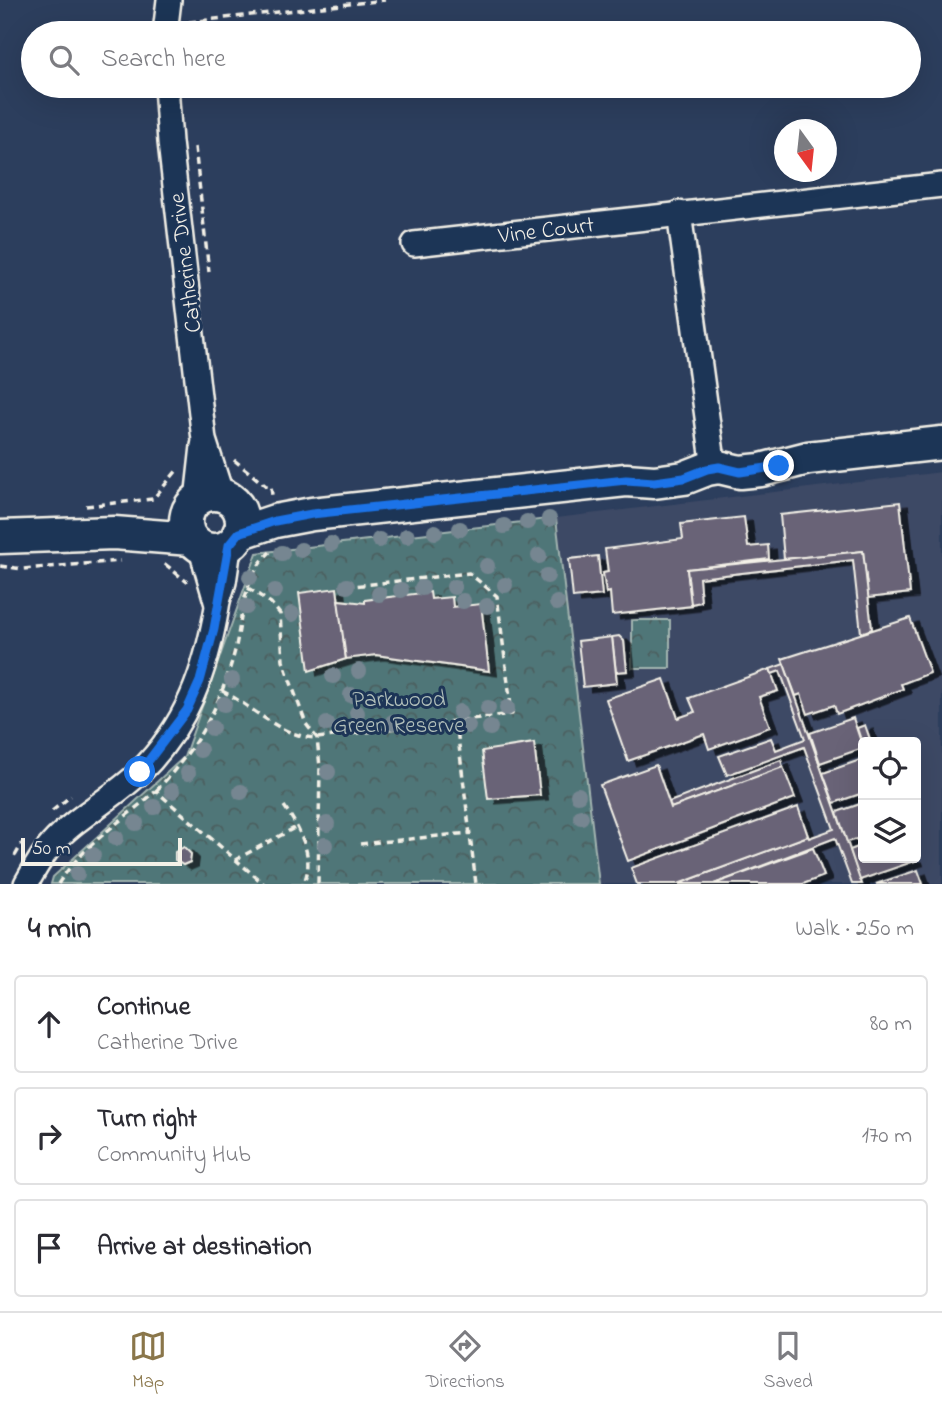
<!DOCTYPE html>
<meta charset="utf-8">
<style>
:root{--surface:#fff;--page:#f7f7f7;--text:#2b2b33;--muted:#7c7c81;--line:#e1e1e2;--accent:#8a764a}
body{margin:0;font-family:"Indie Flower",sans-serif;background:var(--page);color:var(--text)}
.controls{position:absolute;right:21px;bottom:21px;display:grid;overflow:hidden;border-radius:7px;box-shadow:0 7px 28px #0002}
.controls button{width:63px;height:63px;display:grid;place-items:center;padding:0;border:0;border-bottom:2px solid var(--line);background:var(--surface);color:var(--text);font:35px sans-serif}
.compass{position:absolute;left:774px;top:119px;width:63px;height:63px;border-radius:50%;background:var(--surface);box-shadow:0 7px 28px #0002;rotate:165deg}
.scale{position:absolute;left:21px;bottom:18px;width:161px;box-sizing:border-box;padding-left:7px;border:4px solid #f4f1e8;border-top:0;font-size:19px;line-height:24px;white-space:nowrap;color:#f4f1e8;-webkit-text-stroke:5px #1d3557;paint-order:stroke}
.stop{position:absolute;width:21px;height:21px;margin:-16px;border:5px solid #1a73e8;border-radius:50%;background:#fff}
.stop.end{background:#1a73e8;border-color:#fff;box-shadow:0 2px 7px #0008}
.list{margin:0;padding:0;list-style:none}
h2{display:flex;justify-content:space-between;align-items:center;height:91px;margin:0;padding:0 28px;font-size:30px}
h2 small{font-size:23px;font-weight:400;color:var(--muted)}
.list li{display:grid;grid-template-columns:46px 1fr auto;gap:21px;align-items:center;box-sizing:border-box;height:98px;margin:0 14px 14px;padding:0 14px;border:2px solid var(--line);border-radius:7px}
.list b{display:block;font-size:26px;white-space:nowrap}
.list p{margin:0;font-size:23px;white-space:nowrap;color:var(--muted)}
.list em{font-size:23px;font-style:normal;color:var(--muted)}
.icon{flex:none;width:38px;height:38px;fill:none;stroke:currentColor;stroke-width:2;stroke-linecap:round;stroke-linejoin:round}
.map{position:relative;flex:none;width:942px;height:884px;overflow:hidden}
.search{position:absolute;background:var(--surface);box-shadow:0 7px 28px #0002;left:21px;right:21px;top:21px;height:77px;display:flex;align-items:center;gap:18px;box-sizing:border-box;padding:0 24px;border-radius:38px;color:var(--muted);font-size:26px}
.sheet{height:427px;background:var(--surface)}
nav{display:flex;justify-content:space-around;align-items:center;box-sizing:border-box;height:98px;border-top:2px solid var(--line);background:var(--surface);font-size:19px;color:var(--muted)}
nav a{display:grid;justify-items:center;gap:4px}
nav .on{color:var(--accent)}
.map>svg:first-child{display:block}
</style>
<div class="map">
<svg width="942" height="884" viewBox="0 0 942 884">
<defs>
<pattern id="park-crowns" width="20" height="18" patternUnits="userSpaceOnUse" patternTransform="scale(1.75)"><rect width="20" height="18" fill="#507678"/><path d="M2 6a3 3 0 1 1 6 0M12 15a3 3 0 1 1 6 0" fill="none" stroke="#4c5f5f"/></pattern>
<filter id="shadow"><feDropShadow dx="8" dy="4.5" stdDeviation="0" flood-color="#0009"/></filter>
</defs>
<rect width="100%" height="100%" fill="#2c3e5d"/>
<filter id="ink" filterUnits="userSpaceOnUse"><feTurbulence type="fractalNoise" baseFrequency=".0143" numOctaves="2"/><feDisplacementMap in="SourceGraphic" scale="14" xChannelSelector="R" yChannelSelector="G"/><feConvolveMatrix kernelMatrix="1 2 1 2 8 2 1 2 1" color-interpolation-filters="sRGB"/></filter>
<g filter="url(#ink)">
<path fill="#3e4965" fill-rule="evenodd" d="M942 472V884H599L556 518ZM863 742H916V858H863Z"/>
<g fill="url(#park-crowns)" stroke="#a2b4b0" stroke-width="2">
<path d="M556 518 599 884H51L53 877 184 757 257 553Z"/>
<rect x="632" y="620" width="38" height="48"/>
</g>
<g fill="#696477" stroke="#f4f1e8" stroke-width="2" filter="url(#shadow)">
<path d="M900 502 910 593 868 598 863 551 784 559 780 515Z"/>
<path d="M744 517 748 547 768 545 769 559 687 569 692 606 612 615 610 592 606 593 603 573 608 572 605 549 683 539 681 524Z"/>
<path d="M863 551 872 629 861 633 853 560 699 578 701 602 691 604 687 569Z"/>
<path d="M598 556 602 595 573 598 569 559Z"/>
<path d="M337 588 346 659 309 671 299 593Z"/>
<path d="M430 592 431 599 452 597 453 607 481 604 489 671 376 655 346 659 338 600 365 603V600Z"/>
<path d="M910 618 930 673 901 684 903 689 837 714 834 705 808 714 801 694 796 696 782 659Z"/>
<path d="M619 636 624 641 627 671 616 672 612 637Z"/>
<path d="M612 637 617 683 583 687 578 641Z"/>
<path d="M784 664 862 884H852L835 838 714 884H678L808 836 809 838 834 829 804 747 727 775 719 756 771 738 776 750 805 739 780 671 772 674 770 669Z"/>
<path d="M770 669 778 691 759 697 770 727 709 749 704 734 628 761 606 699 664 679 678 718 695 712 689 698Z"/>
<path d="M853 718 863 748 820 763 810 733Z"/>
<path d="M865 725 871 742H863V746L857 728Z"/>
<path d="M534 743 540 795 488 799 482 751Z"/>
<path d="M863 759V793L834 803 823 773Z"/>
<path d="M781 760 783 767 671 808 669 802Z"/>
<path d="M656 765 671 808 783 767 795 798 628 861 600 785Z"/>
<path d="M863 803V837L847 842 837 812Z"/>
<path d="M798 807 808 836 678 884H637L631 868Z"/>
<path d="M863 845V858H914L915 861 860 880 850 850Z"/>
<path d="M184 847 191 854 190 862 183 865 175 860V852Z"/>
<path d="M813 848 824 876 803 884H714Z"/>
<path d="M918 870 923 884H876Z"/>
</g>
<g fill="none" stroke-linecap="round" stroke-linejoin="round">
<defs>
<g id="street">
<path d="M165 33 169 0"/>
<path d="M166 86 170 142 204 440 222 496"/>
<path d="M679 213 714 468"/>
<path d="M414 244 942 185"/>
<path d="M197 500 203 446"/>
<path d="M200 546 216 601"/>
<path d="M26 884C34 870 41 856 52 844 77 816 112 799 139 773 187 726 206 671 217 607 218 598 222 590 224 582 226 569 228 557 229 545"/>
</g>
<g id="secondary">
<circle cx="214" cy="522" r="28"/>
<path d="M239 533 275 521 312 514 626 480 654 482 684 478 707 469 719 467 740 472 761 470 808 458 942 443"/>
<path d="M0 537 114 533 191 539"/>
</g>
</defs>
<use href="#street" stroke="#f4f1e8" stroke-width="28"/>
<use href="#secondary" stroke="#f4f1e8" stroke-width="37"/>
<g stroke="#f4f1e8" stroke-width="3.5" stroke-dasharray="7 5" stroke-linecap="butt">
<path d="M189 22 385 0"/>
<path d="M195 147 209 272"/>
<path d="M234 460 266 486H271L272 495"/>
<path d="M86 506 153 499 179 468"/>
<path d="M165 564 187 582"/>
<path d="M0 566 23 569 120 561"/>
<path d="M248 588 271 603 280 614 283 661 306 724 317 738 320 767 318 884"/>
<path d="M222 691C254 707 280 737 317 738L512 714 497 596 469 573 354 586"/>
<path d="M456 721 476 884"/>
<path d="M156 791C184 761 209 727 223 688 228 674 233 660 236 646 243 612 243 578 270 552"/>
<path d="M284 806C298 826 317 859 303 884"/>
<path d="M52 811 71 796"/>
<path d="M360 844 469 833"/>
<path d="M15 856 23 842"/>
<path d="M235 860 298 826"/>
<path d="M58 884C82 846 123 820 156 791L264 884"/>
</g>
<use href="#street" stroke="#1d3557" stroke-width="23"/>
<use href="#secondary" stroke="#1d3557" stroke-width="32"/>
</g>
<g fill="#768691">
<circle cx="549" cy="519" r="8"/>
<circle cx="527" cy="522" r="8"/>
<circle cx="504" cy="526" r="8"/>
<circle cx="460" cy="529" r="8"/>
<circle cx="435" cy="532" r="8"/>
<circle cx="407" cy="536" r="8"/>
<circle cx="379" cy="540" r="8"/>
<circle cx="331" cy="544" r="8"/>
<circle cx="301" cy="550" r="8"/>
<circle cx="282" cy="553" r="8"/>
<circle cx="539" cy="556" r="8"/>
<circle cx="487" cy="566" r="8"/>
<circle cx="547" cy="576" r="8"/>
<circle cx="250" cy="577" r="8"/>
<circle cx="505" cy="585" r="8"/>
<circle cx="347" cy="586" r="8"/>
<circle cx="454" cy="587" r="8"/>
<circle cx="422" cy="588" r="8"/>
<circle cx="401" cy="590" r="8"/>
<circle cx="275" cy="591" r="8"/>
<circle cx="379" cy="594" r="8"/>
<circle cx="463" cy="601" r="8"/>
<circle cx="557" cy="603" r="8"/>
<circle cx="487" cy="606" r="8"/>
<circle cx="246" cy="607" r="8"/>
<circle cx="292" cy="614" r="8"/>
<circle cx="359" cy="671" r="8"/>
<circle cx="333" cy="676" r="8"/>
<circle cx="232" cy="680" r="8"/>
<circle cx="351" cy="695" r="8"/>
<circle cx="224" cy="704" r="8"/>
<circle cx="488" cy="708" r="8"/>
<circle cx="507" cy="708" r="8"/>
<circle cx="460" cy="712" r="8"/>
<circle cx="357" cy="713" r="8"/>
<circle cx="393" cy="722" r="8"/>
<circle cx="327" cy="724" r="8"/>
<circle cx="468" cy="726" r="8"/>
<circle cx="212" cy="728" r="8"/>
<circle cx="490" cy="728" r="8"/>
<circle cx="200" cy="750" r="8"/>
<circle cx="328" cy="772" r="8"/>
<circle cx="188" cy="773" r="8"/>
<circle cx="172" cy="791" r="8"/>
<circle cx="241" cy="792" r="8"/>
<circle cx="578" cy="795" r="8"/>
<circle cx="154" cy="807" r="8"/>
<circle cx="581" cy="817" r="8"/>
<circle cx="136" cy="823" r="8"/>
<circle cx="327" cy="824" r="8"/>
<circle cx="116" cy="838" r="8"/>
<circle cx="325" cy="845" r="8"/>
<circle cx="93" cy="855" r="8"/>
<circle cx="77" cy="874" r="8"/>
</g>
</g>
<g fill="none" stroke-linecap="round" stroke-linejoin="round" filter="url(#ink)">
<path stroke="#1a73e8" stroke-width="9" d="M140 772 187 710 200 681 214 629 229 545 239 533 275 521 312 514 626 480 654 482 684 478 707 469 719 467 740 472 779 466"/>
</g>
<g text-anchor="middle" stroke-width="6" stroke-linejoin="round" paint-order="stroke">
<g font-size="23" fill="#f4f1e8" stroke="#1d3557">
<text transform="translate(546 229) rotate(-7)" y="8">Vine Court</text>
<text transform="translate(184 263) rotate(-97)" y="8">Catherine Drive</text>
</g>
<g font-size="23" fill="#b2c0bb" stroke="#1d3557">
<text x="399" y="706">Parkwood<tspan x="399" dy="26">Green Reserve</tspan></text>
</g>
</g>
</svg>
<div class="controls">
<button><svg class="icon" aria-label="locate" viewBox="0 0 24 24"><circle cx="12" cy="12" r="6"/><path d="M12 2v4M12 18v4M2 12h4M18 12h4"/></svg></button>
<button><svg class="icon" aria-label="layers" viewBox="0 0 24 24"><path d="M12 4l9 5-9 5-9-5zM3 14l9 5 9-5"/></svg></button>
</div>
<svg class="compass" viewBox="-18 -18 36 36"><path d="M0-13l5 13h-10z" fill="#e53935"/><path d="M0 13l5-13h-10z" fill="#7c7c81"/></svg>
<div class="scale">50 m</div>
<div class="stop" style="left:140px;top:772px"></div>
<div class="stop end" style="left:779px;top:466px"></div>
<div class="search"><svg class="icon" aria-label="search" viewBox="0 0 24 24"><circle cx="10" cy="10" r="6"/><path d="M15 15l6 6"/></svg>Search here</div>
</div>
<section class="sheet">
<h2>4 min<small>Walk · 250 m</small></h2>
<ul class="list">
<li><svg class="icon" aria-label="ahead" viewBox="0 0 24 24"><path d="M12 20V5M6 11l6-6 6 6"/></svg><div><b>Continue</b><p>Catherine Drive</p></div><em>80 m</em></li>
<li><svg class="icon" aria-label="right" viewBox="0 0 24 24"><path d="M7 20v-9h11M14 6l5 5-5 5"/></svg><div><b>Turn right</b><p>Community Hub</p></div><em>170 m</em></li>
<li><svg class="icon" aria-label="arrive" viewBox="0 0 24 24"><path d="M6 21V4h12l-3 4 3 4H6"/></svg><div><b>Arrive at destination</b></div></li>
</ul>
</section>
<nav>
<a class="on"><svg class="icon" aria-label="map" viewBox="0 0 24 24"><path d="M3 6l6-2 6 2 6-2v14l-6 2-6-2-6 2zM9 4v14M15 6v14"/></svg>Map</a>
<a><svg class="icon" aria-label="directions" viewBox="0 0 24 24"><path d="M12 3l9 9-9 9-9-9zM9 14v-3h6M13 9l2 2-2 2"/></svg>Directions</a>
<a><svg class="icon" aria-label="saved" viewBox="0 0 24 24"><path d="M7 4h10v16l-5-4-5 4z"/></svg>Saved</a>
</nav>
